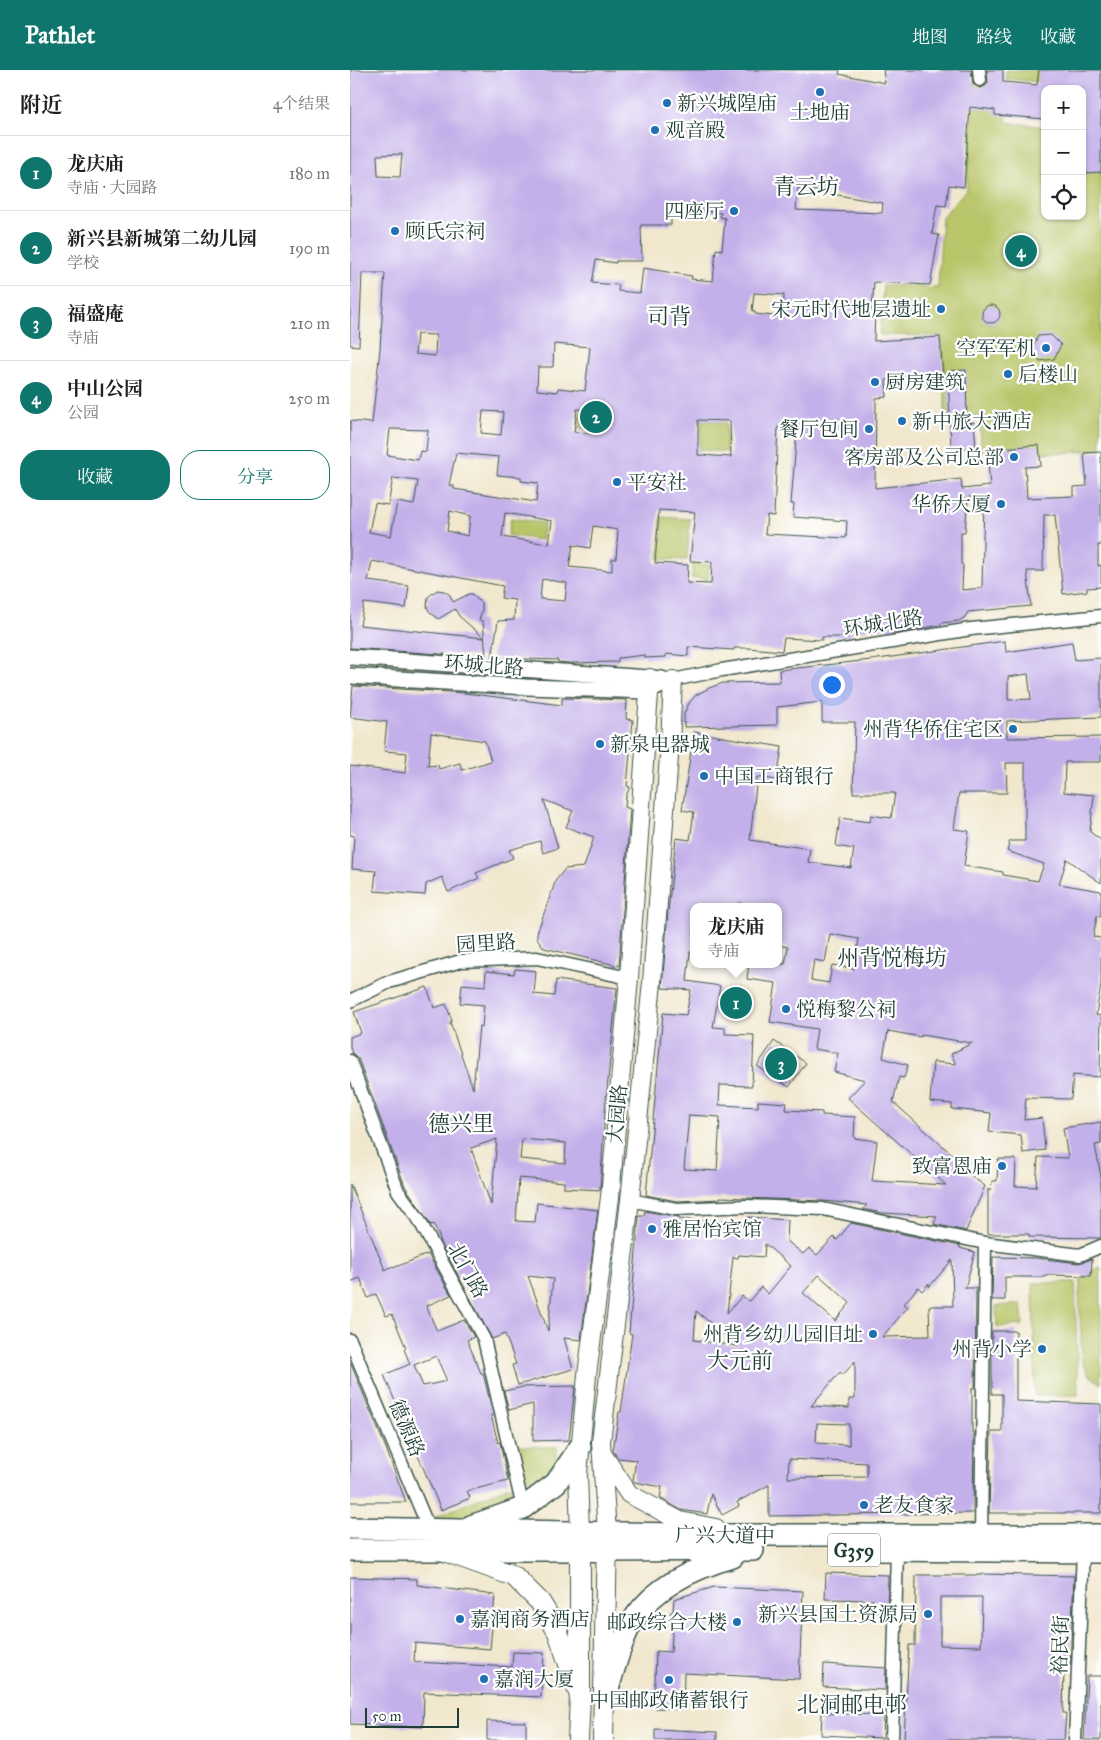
<!DOCTYPE html>
<html lang="zh">
<meta charset="utf-8">
<style>
:root{--surface:#fff;--page:#f6f6f6;--text:#202124;--muted:#757577;--line:#e0e0e0;--accent:#0f766e}
body{margin:0;font-family:"IM FELL Great Primer","Noto Serif SC",serif;background:var(--page);color:var(--text)}
.controls{position:absolute;right:15px;top:15px;display:grid;overflow:hidden;border-radius:10px;box-shadow:0 1px 4px #0004}
.controls button{width:45px;height:45px;display:grid;place-items:center;padding:0;border:0;border-bottom:1px solid var(--line);background:var(--surface);color:var(--text);font:25px sans-serif}
.scale{position:absolute;left:15px;bottom:12px;width:94px;box-sizing:border-box;padding-left:5px;border:2px solid #1f3d34;border-top:0;font-size:14px;line-height:18px;white-space:nowrap;color:#1f3d34;-webkit-text-stroke:4px #fff;paint-order:stroke}
.you{position:absolute;left:481px;top:614px;width:18px;height:18px;margin:-12px;border:4px solid #fff;border-radius:50%;background:#1a73e8;box-shadow:0 0 0 8px #1a73e833}
.badge{display:grid;place-items:center;width:32px;height:32px;border-radius:50%;background:var(--accent);color:#fff;font-size:16px;font-weight:700}
.pin{position:absolute;translate:-50% -50%;border:2px solid #fff;box-shadow:0 1px 5px #0006}
.popup{position:absolute;left:340px;top:833px;width:92px;height:65px;box-sizing:border-box;display:grid;place-content:center;border-radius:10px;background:var(--surface);filter:drop-shadow(0 1px 4px #0005);font-size:16px;white-space:nowrap;color:var(--muted)}
.popup b{font-size:19px;color:var(--text)}
.popup::after{content:'';position:absolute;left:50%;top:100%;margin-left:-10px;border:10px solid transparent;border-top-color:var(--surface)}
.list{margin:0;padding:0;list-style:none}
h2{display:flex;justify-content:space-between;align-items:center;height:65px;margin:0;padding:0 20px;font-size:21px}
h2 small{font-size:16px;font-weight:400;color:var(--muted)}
.list li{display:grid;grid-template-columns:32px 1fr auto;gap:15px;align-items:center;box-sizing:border-box;height:75px;padding:0 20px;border-top:1px solid var(--line)}
.list b{display:block;font-size:19px;white-space:nowrap}
.list p{margin:0;font-size:16px;white-space:nowrap;color:var(--muted)}
.list em{font-size:16px;font-style:normal;color:var(--muted)}
.actions{display:flex;gap:10px;padding:15px 20px}
.actions a{flex:1;padding:11px 0;border:1px solid var(--accent);border-radius:20px;text-align:center;font-size:18px;color:var(--accent)}
.actions .main{background:var(--accent);color:#fff}
.icon{flex:none;width:28px;height:28px;fill:none;stroke:currentColor;stroke-width:2;stroke-linecap:round;stroke-linejoin:round}
.map{position:relative;flex:none;width:751px;height:1670px;overflow:hidden}
header{display:flex;align-items:center;gap:30px;box-sizing:border-box;height:70px;padding:0 25px;background:var(--accent);color:#fff}
header strong{font-size:24px}
nav{display:flex;gap:28px;margin-inline-start:auto;font-size:18px}
main{display:flex}
aside{flex:1;background:var(--surface)}
.map>svg:first-child{display:block}
</style>
<header>
<strong>Pathlet</strong>
<nav><a>地图</a><a>路线</a><a>收藏</a></nav>
</header>
<main>
<aside>
<h2>附近<small>4个结果</small></h2>
<ul class="list">
<li><span class="badge">1</span><div><b>龙庆庙</b><p>寺庙 · 大园路</p></div><em>180 m</em></li>
<li><span class="badge">2</span><div><b>新兴县新城第二幼儿园</b><p>学校</p></div><em>190 m</em></li>
<li><span class="badge">3</span><div><b>福盛庵</b><p>寺庙</p></div><em>210 m</em></li>
<li><span class="badge">4</span><div><b>中山公园</b><p>公园</p></div><em>250 m</em></li>
</ul>
<div class="actions"><a class="main">收藏</a><a>分享</a></div>
</aside>
<div class="map">
<svg width="751" height="1670" viewBox="0 0 751 1670">
<rect width="100%" height="100%" fill="#fff"/>
<filter id="ink" filterUnits="userSpaceOnUse"><feTurbulence type="fractalNoise" baseFrequency=".02" numOctaves="2"/><feDisplacementMap in="SourceGraphic" scale="10" xChannelSelector="R" yChannelSelector="G"/><feConvolveMatrix kernelMatrix="1 2 1 2 8 2 1 2 1" color-interpolation-filters="sRGB"/></filter>
<filter id="wash" filterUnits="userSpaceOnUse"><feTurbulence type="fractalNoise" baseFrequency=".0096" numOctaves="4" result="noise"/><feDisplacementMap in="SourceGraphic" scale="20" xChannelSelector="R" yChannelSelector="G"/><feGaussianBlur stdDeviation="1.12" result="paint"/><feColorMatrix in="noise" values="0 0 0 0 0 0 0 0 0 0 0 0 0 0 0 0 0 1.4 0 .05"/><feComposite in="paint" operator="in"/></filter>
<g filter="url(#wash)">
<rect width="100%" height="100%" fill="#f1e7cd"/>
<g fill="#b8c567" stroke="#6c814e">
<path d="M656 0H691L690 12 656 9Z"/>
<path d="M623 12 658 14 656 52 695 57V146H732V89L751 88V379L714 383 631 382 630 346 595 349V305L591 266 530 265 533 215 588 218 592 147 616 120 622 48Z"/>
<path d="M230 342 247 344 246 360 228 358Z"/>
<path d="M352 350 376 353V382L349 380Z"/>
<path d="M311 447 340 449 337 490 309 489Z"/>
<path d="M161 448 194 453 191 470 158 465Z"/>
<path d="M343 494 359 495 358 509 342 508Z"/>
<path d="M751 1197V1314L739 1305 732 1292 729 1224 731 1210 746 1199Z"/>
<path d="M725 1212 728 1325 685 1326 683 1213Z"/>
<path d="M671 1234 673 1255 647 1257 646 1236Z"/>
<path d="M169 1376 207 1377V1389L202 1402C188 1408 181 1413 168 1403L164 1381Z"/>
<path d="M162 1415 168 1435 85 1457 82 1448Z"/>
</g>
<g id="blocks">
<g fill="#c3afe9" fill-rule="evenodd">
<path d="M0 0H490L489 4 535 13 533 0H621L623 14 630 18 635 16 638 13 637 0H653V12L687 15 689 0H751V102L735 103 732 79V19H695V49L645 45V40L620 37 614 117 599 115 596 136 587 135 582 164 589 165 580 215 524 212 522 241 525 242 524 271 590 267 593 307 536 310 537 327 526 328 525 418 611 409 612 419 640 416 637 379 689 375 691 396 675 397 677 428 724 426V417L737 416 734 383 751 382V475H748V496L751 495V517L737 518V521L713 524 705 445H694L693 501H677L681 536 618 542 615 547 609 551 591 553V555L547 563H539L538 558 501 561V567H472V570L434 568 432 581 398 578H384V580L338 577V586L316 584V587L295 588V585L268 588V592L220 593 208 592V590L142 588 148 551 164 550 165 530 151 528 153 516 22 491 18 511 59 516 56 538 14 533 10 555 134 568 109 546 105 539 88 549 79 541 77 537 78 527 87 520 94 521 100 525 103 532 119 524H122L132 534V540L129 551H133L136 587 0 578V351L22 353 30 279 35 203H12L9 276 0 275ZM52 84 50 107 28 106 27 85ZM448 118 533 133 532 143 446 140ZM321 137 371 143 370 147 375 148 372 180 366 179 363 211 341 209 342 206 293 198 290 223 268 221 269 215 242 213 246 190 266 193V191H292L291 155H321ZM404 223 434 225 433 247 405 244V242L402 241ZM67 264 86 265 85 286 65 284ZM204 274 240 277 235 321 208 318 207 322 187 320 188 297H203ZM227 339 251 341 249 364 224 362ZM133 341 153 342 151 365 131 363ZM348 350 380 351 381 387 348 385ZM428 357 447 359 441 434H444L443 447 497 451 496 468 415 464 417 445 424 446ZM40 359 78 360 76 382 70 381 68 390 37 385ZM106 383 149 387 147 405 171 407V411L188 413 186 432 104 419V416L99 415ZM43 408 68 411 64 435 47 432 41 466 19 462 25 433 38 435ZM618 427H634L632 518 612 520 613 495 611 494V462H615ZM309 440 345 442 340 491 362 492 361 514 337 513 338 495 305 493ZM100 441 120 446 118 466 97 461ZM155 443 202 451 199 474 152 467ZM243 456 268 460 266 489H262V501L219 497 223 475 240 478ZM192 509 217 513 215 531 190 529Z"/>
<circle cx="641" cy="244" r="9"/>
<path d="M701 265 711 275 704 289 690 291 681 280 688 266Z"/>
<path d="M616 300 617 353 624 352 626 377 601 379 598 301Z"/>
<path d="M655 571 656 582 722 572 725 590 751 588V647L657 651V668L751 667V692H715L714 722 744 725 740 762 751 770V813L717 789 709 814 751 821V847L747 846 743 867 751 868V915L746 945 751 946 750 1007 723 1005 721 1029 676 1028 674 1050 692 1048 695 1080 673 1083 671 1065 639 1062 641 1043 602 1039V1034L580 1032 583 992 606 994 601 984 622 973 571 965V967L538 961 533 988 558 995 554 1008 549 1007 543 1032 613 1094 610 1098 635 1116 616 1161 584 1154 587 1146 532 1143 513 1139 517 1135 473 1131 370 1127V1129L327 1131 296 1125 313 943 336 945 341 920 312 918 318 842 326 768 340 770 344 742 332 740 344 662 432 677 427 710 407 707 400 770 460 779 458 792 501 798 504 779 486 776 490 748 520 752 521 745 541 748 545 723H503L505 652H472V632L427 637V655L334 657V644L339 633 346 625 359 618 373 613 430 612 429 600 521 590ZM678 604 681 629 658 630V607ZM656 693H675V771H660L657 781 694 794 688 811 653 805V802L614 796 619 761 604 759 609 723H657ZM388 833 428 837V875L438 877 435 894H399L397 909 426 913 420 952 467 959 464 979 488 983 484 1002 515 1010 498 1028 596 1115 522 1111 527 1071 504 1068 505 1047 472 1045V1042L436 1040 437 1033 408 1031V1037L369 1035 370 1015 402 1016 404 965 375 964V958L363 957 370 916 337 911 340 882H344V837H387ZM480 864 509 869 504 899 482 895 479 913 461 910 464 890 475 892ZM339 1045 370 1047 367 1101 334 1099Z"/>
<path d="M3 616 114 623 212 635V628L277 630 276 649 283 650 277 716 280 717 276 726 275 737 280 739 269 896 194 878 187 868V863L206 810 215 799 234 797 244 767 216 757 223 741 194 730 208 778 193 783 190 771 159 780 163 788 126 803 129 808 98 822 92 807 76 814 75 825 24 821 26 801 2 799 4 766 0 765V696L55 703 57 683 34 681 37 652 0 647ZM81 663 135 671 141 691 112 700 110 693 89 699 88 695 78 696Z"/>
<path d="M165 899 186 901 184 924 204 926 206 910 267 918 255 1041 250 1120 214 1118V1112L169 1108 166 1151 185 1152 187 1133 248 1140 231 1270 214 1268 223 1299 168 1315 162 1295 166 1294 155 1264 142 1269 93 1177 84 1154 81 1155 55 1116 8 988 2 983 0 977V967L11 963 4 942 77 917 84 938 96 934 102 951 100 952 123 1019 129 956 132 957 134 935 110 933 112 914 135 916 136 901 164 904ZM147 1069 141 1135 121 1078ZM172 1069 216 1073 215 1093 170 1089ZM178 1206 203 1209 198 1261Z"/>
<path d="M424 971 456 993 439 1017 407 996Z"/>
<path d="M751 1052V1074L745 1075 751 1106V1168L679 1167V1164H638V1119L641 1121 642 1111H647L648 1089H666L665 1116 686 1117 688 1087 718 1088 713 1058Z"/>
<path d="M0 1114 35 1200 43 1196V1198L78 1184 101 1225 76 1236 87 1261 114 1250 124 1267 117 1270 131 1303H133L143 1344 141 1345 148 1373 150 1372 158 1411 117 1421 120 1428 91 1440 34 1305 60 1294 54 1279 56 1278 42 1244 36 1246 26 1224 18 1228 10 1208 0 1212ZM86 1286 97 1311 73 1316 64 1295Z"/>
<path d="M295 1141 329 1147V1149L398 1155V1147L438 1150 437 1171 453 1184 459 1178 467 1185 484 1167 487 1170 501 1153 610 1176V1178L625 1182 615 1218H626L625 1318H622V1362H624L623 1443 419 1446V1415L387 1432 389 1436 372 1445 361 1424 357 1444 331 1440 310 1428 312 1417 284 1412 283 1410 286 1390 268 1388 263 1381 269 1342H271L282 1264 279 1263 289 1146H294ZM415 1174 441 1196 418 1224 411 1217 399 1231 392 1226 377 1243 383 1187 388 1188 389 1185 414 1187ZM602 1190 603 1236H579L580 1266 532 1267 558 1237 554 1234 568 1217 572 1221 579 1213V1217ZM469 1205 500 1233 485 1251 453 1223ZM346 1241 375 1265 388 1276 344 1270ZM505 1291V1329H499V1338L461 1336 490 1302 493 1305ZM467 1353 499 1354V1375L466 1373ZM439 1389 517 1393V1407L438 1408Z"/>
<path d="M643 1187 685 1188 729 1193 742 1189 741 1206 696 1205V1207H655V1230H642Z"/>
<path d="M642 1261H666V1331L751 1334V1443H639L641 1362H652V1324H642Z"/>
<path d="M0 1292 35 1376 56 1432H0Z"/>
<path d="M225 1316 219 1370 183 1371V1334L159 1340 154 1321 173 1317Z"/>
<path d="M476 1503 538 1505 537 1543H523L524 1530 475 1529Z"/>
<path d="M632 1504 724 1506 720 1596H714L713 1643H716L714 1670H554L559 1575H565L566 1505H632ZM590 1527H632L631 1576 590 1575Z"/>
<path d="M0 1507 67 1509V1515L145 1525 140 1579 65 1573 64 1592 162 1597 163 1582 194 1583 191 1627 74 1622 73 1657 0 1654Z"/>
<path d="M364 1517 453 1521 449 1609 334 1603 333 1639 304 1638 306 1581 321 1582 323 1549 320 1543 323 1541 324 1529Z"/>
<path d="M474 1594 536 1598 535 1620 473 1617Z"/>
<path d="M737 1606H751V1670H734Z"/>
<path d="M472 1643 534 1645 533 1668 471 1665Z"/>
<path d="M137 1651 176 1652V1670H137Z"/>
<path d="M305 1659 367 1662V1670H305Z"/>
</g>
</g>
</g>
<g filter="url(#ink)">
<use href="#blocks" fill-opacity="0" stroke="#3e564b" stroke-width="1"/>
<g fill="none" stroke-linecap="round" stroke-linejoin="round">
<defs>
<g id="minor">
<path d="M629 0 630 10"/>
<path d="M323 610 372 600 621 559 751 546"/>
<path d="M0 931 39 912 111 891 187 888 279 908"/>
<path d="M0 991 48 1121 68 1148 134 1269 173 1438"/>
<path d="M280 1130 326 1139 397 1136 473 1139 635 1173"/>
<path d="M0 1270 79 1459"/>
<path d="M631 1466 635 1173 730 1185 751 1176"/>
<path d="M542 1670 547 1480"/>
<path d="M725 1670 733 1481"/>
</g>
<g id="tertiary">
<path d="M0 587 312 609"/>
<path d="M0 606 176 617 299 621 323 610"/>
</g>
<g id="secondary">
<path d="M253 1385 279 1424 330 1451 366 1458"/>
<path d="M230 1462 228 1404 237 1305 260 1127 279 908 300 608"/>
<path d="M257 1463 251 1372 280 1130 302 912 320 673 323 610"/>
</g>
<g id="primary">
<path d="M97 1482 164 1506 190 1532 208 1562 230 1626"/>
<path d="M228 1670 230 1626V1465"/>
<path d="M253 1670 257 1465"/>
</g>
<g id="trunk">
<path d="M121 1456 173 1438 206 1413 230 1377"/>
<path d="M0 1458 380 1465H751"/>
<path d="M0 1480H229L257 1481 403 1480"/>
<path d="M526 1480 751 1482"/>
<path d="M255 1629C263 1604 271 1567 286 1546 308 1514 348 1497 383 1487"/>
</g>
</defs>
<use href="#minor" stroke="#3e564b" stroke-width="15"/>
<use href="#tertiary" stroke="#3e564b" stroke-width="18"/>
<use href="#secondary" stroke="#3e564b" stroke-width="20"/>
<use href="#primary" stroke="#3e564b" stroke-width="22"/>
<use href="#trunk" stroke="#3e564b" stroke-width="24"/>
<use href="#minor" stroke="#fff" stroke-width="12"/>
<use href="#tertiary" stroke="#fff" stroke-width="15"/>
<use href="#secondary" stroke="#fff" stroke-width="18"/>
<use href="#primary" stroke="#fff" stroke-width="20"/>
<use href="#trunk" stroke="#fff" stroke-width="21"/>
</g>
</g>
<g fill="#1f6fb2" stroke="#fff" stroke-width="2">
<circle cx="470" cy="22" r="5"/>
<circle cx="317" cy="33" r="5"/>
<circle cx="305" cy="60" r="5"/>
<circle cx="384" cy="141" r="5"/>
<circle cx="45" cy="161" r="5"/>
<circle cx="591" cy="239" r="5"/>
<circle cx="696" cy="278" r="5"/>
<circle cx="658" cy="304" r="5"/>
<circle cx="525" cy="312" r="5"/>
<circle cx="552" cy="351" r="5"/>
<circle cx="519" cy="359" r="5"/>
<circle cx="664" cy="387" r="5"/>
<circle cx="267" cy="412" r="5"/>
<circle cx="651" cy="434" r="5"/>
<circle cx="663" cy="659" r="5"/>
<circle cx="250" cy="674" r="5"/>
<circle cx="354" cy="706" r="5"/>
<circle cx="436" cy="939" r="5"/>
<circle cx="652" cy="1096" r="5"/>
<circle cx="302" cy="1159" r="5"/>
<circle cx="523" cy="1264" r="5"/>
<circle cx="692" cy="1279" r="5"/>
<circle cx="514" cy="1435" r="5"/>
<circle cx="578" cy="1544" r="5"/>
<circle cx="110" cy="1549" r="5"/>
<circle cx="387" cy="1552" r="5"/>
<circle cx="134" cy="1609" r="5"/>
<circle cx="319" cy="1610" r="5"/>
</g>
<g text-anchor="middle" stroke-width="4.5" stroke-linejoin="round" paint-order="stroke">
<rect fill="#fff" stroke="#627771" stroke-width="1" x="478" y="1463.5" width="52" height="33" rx="4"/>
<g font-size="19" font-weight="bold" fill="#1f3d34">
<text x="504" y="1487">G359</text>
</g>
<g font-size="20" fill="#1f3d34" stroke="#fff" text-anchor="start">
<text x="327" y="40">新兴城隍庙</text>
<text x="470" y="49" text-anchor="middle">土地庙</text>
<text x="315" y="67">观音殿</text>
<text x="374" y="148" text-anchor="end">四座厅</text>
<text x="55" y="168">顾氏宗祠</text>
<text x="581" y="246" text-anchor="end">宋元时代地层遗址</text>
<text x="686" y="285" text-anchor="end">空军军机</text>
<text x="668" y="311">后楼山</text>
<text x="535" y="319">厨房建筑</text>
<text x="562" y="358">新中旅大酒店</text>
<text x="509" y="366" text-anchor="end">餐厅包间</text>
<text x="654" y="394" text-anchor="end">客房部及公司总部</text>
<text x="277" y="419">平安社</text>
<text x="641" y="441" text-anchor="end">华侨大厦</text>
<text x="653" y="666" text-anchor="end">州背华侨住宅区</text>
<text x="260" y="681">新泉电器城</text>
<text x="364" y="713">中国工商银行</text>
<text x="446" y="946">悦梅黎公祠</text>
<text x="642" y="1103" text-anchor="end">致富恩庙</text>
<text x="312" y="1166">雅居怡宾馆</text>
<text x="513" y="1271" text-anchor="end">州背乡幼儿园旧址</text>
<text x="682" y="1286" text-anchor="end">州背小学</text>
<text x="524" y="1442">老友食家</text>
<text x="568" y="1551" text-anchor="end">新兴县国土资源局</text>
<text x="120" y="1556">嘉润商务酒店</text>
<text x="377" y="1559" text-anchor="end">邮政综合大楼</text>
<text x="144" y="1616">嘉润大厦</text>
<text x="319" y="1637" text-anchor="middle">中国邮政储蓄银行</text>
</g>
<g font-size="20" fill="#1f3d34" stroke="#fff">
<text transform="translate(533 553) rotate(-9)" y="7">环城北路</text>
<text transform="translate(134 595) rotate(4)" y="7">环城北路</text>
<text transform="translate(136 873) rotate(-4)" y="7">园里路</text>
<text transform="translate(267 1044) rotate(-85)" y="7">大园路</text>
<text transform="translate(118 1200) rotate(61)" y="7">北门路</text>
<text transform="translate(57 1358) rotate(67)" y="7">德源路</text>
<text transform="translate(375 1465) rotate(1)" y="7">广兴大道中</text>
<text transform="translate(710 1575) rotate(-88)" y="7">裕民街</text>
</g>
<g font-size="22" fill="#1f3d34" stroke="#fff">
<text x="456" y="124">青云坊</text>
<text x="319" y="254">司背</text>
<text x="542" y="895">州背悦梅坊</text>
<text x="111" y="1061">德兴里</text>
<text x="390" y="1298">大元前</text>
<text x="502" y="1642">北洞邮电邨</text>
</g>
</g>
</svg>
<div class="controls">
<button>+</button>
<button>−</button>
<button><svg class="icon" aria-label="locate" viewBox="0 0 24 24"><circle cx="12" cy="12" r="6"/><path d="M12 2v4M12 18v4M2 12h4M18 12h4"/></svg></button>
</div>
<div class="scale">50 m</div>
<div class="you"></div>
<div class="pin badge" style="left:386px;top:933px">1</div>
<div class="popup"><b>龙庆庙</b>寺庙</div>
<div class="pin badge" style="left:246px;top:347px">2</div>
<div class="pin badge" style="left:431px;top:994px">3</div>
<div class="pin badge" style="left:671px;top:181px">4</div>
</div>
</main>
